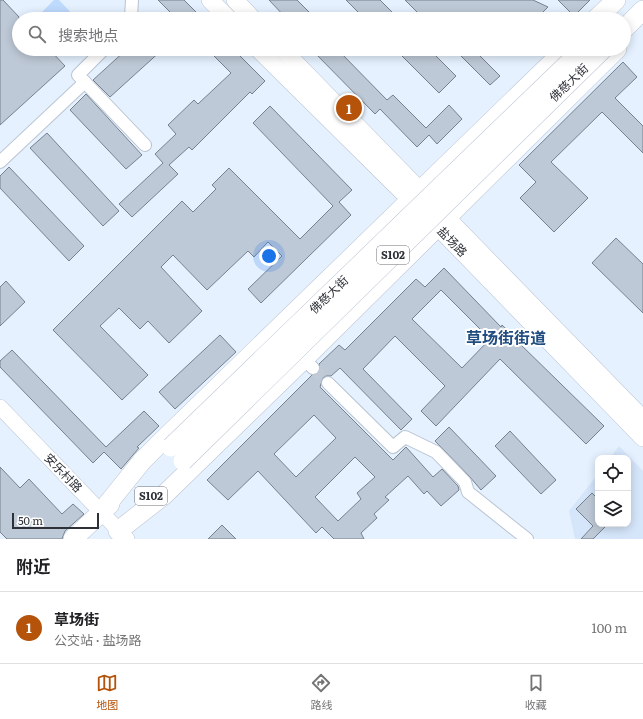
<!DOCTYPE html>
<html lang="zh">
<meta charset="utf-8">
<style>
:root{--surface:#fff;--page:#f2f2f2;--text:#202124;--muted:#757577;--line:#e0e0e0;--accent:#b45309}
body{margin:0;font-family:Literata,"Noto Sans SC",serif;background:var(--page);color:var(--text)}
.controls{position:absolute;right:12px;bottom:12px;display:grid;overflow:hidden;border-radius:8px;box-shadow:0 2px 10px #0003}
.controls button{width:36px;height:36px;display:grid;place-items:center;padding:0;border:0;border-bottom:1px solid var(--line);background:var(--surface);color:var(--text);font:20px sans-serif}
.scale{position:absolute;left:12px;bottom:10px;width:87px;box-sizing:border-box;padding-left:4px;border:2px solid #2d3137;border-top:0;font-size:11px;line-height:14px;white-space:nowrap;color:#2d3137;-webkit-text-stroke:3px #fff;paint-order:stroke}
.you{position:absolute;left:269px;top:256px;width:14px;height:14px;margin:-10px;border:3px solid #fff;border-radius:50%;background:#1a73e8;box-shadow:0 0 0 6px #1a73e833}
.badge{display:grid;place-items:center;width:26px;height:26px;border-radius:50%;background:var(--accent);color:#fff;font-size:13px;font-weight:700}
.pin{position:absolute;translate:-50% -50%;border:2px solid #fff;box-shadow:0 1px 4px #0006}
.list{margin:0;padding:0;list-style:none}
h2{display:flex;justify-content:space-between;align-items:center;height:52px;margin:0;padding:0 16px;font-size:17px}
h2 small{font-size:13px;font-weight:400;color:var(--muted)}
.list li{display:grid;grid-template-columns:26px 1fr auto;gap:12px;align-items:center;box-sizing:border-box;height:72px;padding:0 16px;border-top:1px solid var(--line)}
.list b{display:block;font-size:15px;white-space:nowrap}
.list p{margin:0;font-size:13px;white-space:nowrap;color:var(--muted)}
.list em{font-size:13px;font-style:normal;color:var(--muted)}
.icon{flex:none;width:22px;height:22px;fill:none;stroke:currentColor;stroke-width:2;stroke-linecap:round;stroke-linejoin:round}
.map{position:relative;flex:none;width:643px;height:539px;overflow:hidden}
.search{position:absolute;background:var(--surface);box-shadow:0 2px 10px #0003;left:12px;right:12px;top:12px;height:44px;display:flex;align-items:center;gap:10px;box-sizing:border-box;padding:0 14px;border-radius:22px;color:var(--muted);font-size:15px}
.sheet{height:124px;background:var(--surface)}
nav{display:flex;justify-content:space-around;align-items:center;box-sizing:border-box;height:56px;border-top:1px solid var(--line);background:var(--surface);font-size:11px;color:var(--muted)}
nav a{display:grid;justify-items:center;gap:2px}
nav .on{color:var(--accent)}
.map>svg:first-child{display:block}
</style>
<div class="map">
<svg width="643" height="539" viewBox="0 0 643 539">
<rect width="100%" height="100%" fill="#e5f1ff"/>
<path fill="#d5e5fa" d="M619 446 643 471V539H575L569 511 598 474V524H628V458H610Z"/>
<path fill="#bedafd" d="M54 0H59L77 19H35Z"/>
<g fill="#bec9d7" stroke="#77818e" fill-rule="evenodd">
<path d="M0 0H3L19 17V49H49L65 66 0 125Z"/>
<path d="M158 0H184L203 19H177Z"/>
<path d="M269 0H297L309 12 302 19H287Z"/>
<path d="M346 0H380L399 19H365Z"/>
<path d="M405 0H533L548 7 536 19H515L501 15 486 19H424Z"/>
<path d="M558 0H590L574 16Z"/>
<path d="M127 49H163L110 97 93 80Z"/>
<path d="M207 49H233L265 81 252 94 250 92 192 150 189 147 169 165 178 174 132 217 119 204 163 163 155 154 176 134 168 125 194 100 198 104 231 73Z"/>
<path d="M311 49H337L387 100 393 95 426 128 449 105 462 119 437 144 429 135 417 147 380 109 375 114Z"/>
<path d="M395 49H429L456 76 439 93Z"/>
<path d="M454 49H473L500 76 490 85Z"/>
<path d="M623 62 637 77 615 98 643 126V153L602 112 551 162 588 198 554 232 520 198 536 182 519 165Z"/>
<path d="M86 94 142 155 126 169 70 110Z"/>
<path d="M270 106 352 190 339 202 351 215 261 303 248 289 282 256 268 242 254 257 248 251 207 290 173 255 161 267 202 311 169 343 148 321 140 329 119 308 100 326 148 375 122 400 53 330 182 201 193 212 216 189 212 185 229 168 300 239 333 206 253 123Z"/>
<path d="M47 133 119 211 103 226 30 148Z"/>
<path d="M9 167 84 246 69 261 0 188V176Z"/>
<path d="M616 238 643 264V313L592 263Z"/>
<path d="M444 268 501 327 502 325 518 340 517 341 604 426 586 444 500 359 436 426 421 411 445 386 395 336 363 369 412 419 401 430 340 368 331 376H326L323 378 320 387 393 460 406 447 433 477 442 469 458 486 459 490 441 506 427 491 424 494 408 476 385 497 389 500 374 514 377 518 361 533 364 539H334L322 527 316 533 258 471 228 500 207 480 312 375 319 373 320 370 319 364 339 345 345 350 416 279 425 287ZM441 290 490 339 462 368 412 319ZM314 415 336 438 296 477 274 454ZM355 457 375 477 357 493 361 499 338 521 315 497Z"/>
<path d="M6 281 25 302 0 326V287Z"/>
<path d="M220 335 236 352 175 409 159 392Z"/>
<path d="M12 350 106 447 144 411 159 426 137 447 139 448 121 469 104 452 93 463 0 367V361Z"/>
<path d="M449 427 496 476 481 490 470 477 435 441Z"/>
<path d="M510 431 556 480 541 494 495 446Z"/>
<path d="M0 467 20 488 29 479 62 514 73 504 84 514 65 531 62 539H7L0 532Z"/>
<path d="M592 493 598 499V524H608L593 539H581L593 526 576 509Z"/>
<path d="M222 525 236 539H208Z"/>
</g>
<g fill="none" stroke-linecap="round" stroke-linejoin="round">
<path stroke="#c0cbd7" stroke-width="12" stroke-dasharray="12 6" stroke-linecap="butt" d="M313 368 328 383"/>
<defs>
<g id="minor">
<path d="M129 19 131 17 132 0"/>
<path d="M104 49 78 75 145 145"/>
<path d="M0 162 85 82"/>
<path d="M304 359 313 368"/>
<path d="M328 383 393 447 405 437 436 452 465 482 468 492 527 539"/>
</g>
<path id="tertiary" d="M0 407 127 539"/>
<g id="secondary">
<path d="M210 0 229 19"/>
<path d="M235 0 253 19"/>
<path d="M258 49 438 227 643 438"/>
<path d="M282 49 643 419"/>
</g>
<g id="primary">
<path d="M596 19 616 0"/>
<path d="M624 29 643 10"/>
<path d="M101 512 142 461 161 442 566 49"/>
<path d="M118 531 164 495 304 359 617 49"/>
<path d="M73 539 110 504"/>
</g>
</defs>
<use href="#minor" stroke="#b9c4d2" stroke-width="14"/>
<use href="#tertiary" stroke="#b9c4d2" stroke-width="16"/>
<use href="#secondary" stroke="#b9c4d2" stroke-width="18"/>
<use href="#primary" stroke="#b9c4d2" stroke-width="20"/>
<use href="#minor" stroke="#fff" stroke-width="12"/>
<use href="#tertiary" stroke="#fff" stroke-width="15"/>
<use href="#secondary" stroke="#fff" stroke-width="17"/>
<use href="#primary" stroke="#fff" stroke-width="19"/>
<defs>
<g id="primary-bridge">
<path d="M171 447 583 49"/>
<path d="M183 461 603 49"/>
</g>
</defs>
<use href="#primary-bridge" stroke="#b9c4d2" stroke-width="20" stroke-linecap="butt"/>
<use href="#primary-bridge" stroke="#fff" stroke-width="19"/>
</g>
<g text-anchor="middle" stroke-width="4" stroke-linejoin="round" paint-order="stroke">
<g fill="#fff" stroke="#6c6f73" stroke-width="1">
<rect x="377" y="246" width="32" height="18" rx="3"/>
<rect x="135" y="487" width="32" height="18" rx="3"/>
</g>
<g font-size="11" font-weight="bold" fill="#2d3137">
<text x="393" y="259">S102</text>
<text x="151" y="500">S102</text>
</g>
<g font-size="12" fill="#2d3137" stroke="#fff">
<text transform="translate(569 83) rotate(-44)" y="4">佛慈大街</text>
<text transform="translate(452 242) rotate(46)" y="4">盐场路</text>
<text transform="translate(329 295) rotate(-44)" y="4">佛慈大街</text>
<text transform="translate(63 473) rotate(46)" y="4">安乐村路</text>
</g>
<g font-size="16" font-weight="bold" fill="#214d81" stroke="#fff">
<text x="506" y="344">草场街街道</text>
</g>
</g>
</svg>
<div class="controls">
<button><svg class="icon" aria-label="locate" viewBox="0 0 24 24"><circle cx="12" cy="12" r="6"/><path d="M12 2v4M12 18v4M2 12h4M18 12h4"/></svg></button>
<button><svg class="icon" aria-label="layers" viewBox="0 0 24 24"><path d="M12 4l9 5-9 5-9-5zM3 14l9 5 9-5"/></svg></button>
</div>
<div class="scale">50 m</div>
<div class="you"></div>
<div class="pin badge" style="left:349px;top:108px">1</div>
<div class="search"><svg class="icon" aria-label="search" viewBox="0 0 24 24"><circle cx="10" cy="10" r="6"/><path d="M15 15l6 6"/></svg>搜索地点</div>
</div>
<section class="sheet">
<h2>附近<small></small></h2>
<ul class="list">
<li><span class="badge">1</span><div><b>草场街</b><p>公交站 · 盐场路</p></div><em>100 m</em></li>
</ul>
</section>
<nav>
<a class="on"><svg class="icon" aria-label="map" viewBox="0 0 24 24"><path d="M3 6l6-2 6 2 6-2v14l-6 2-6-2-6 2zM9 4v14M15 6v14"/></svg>地图</a>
<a><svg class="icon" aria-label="directions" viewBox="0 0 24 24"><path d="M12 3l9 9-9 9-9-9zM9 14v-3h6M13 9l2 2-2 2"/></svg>路线</a>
<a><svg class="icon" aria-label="saved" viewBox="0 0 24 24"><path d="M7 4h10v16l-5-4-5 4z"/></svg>收藏</a>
</nav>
